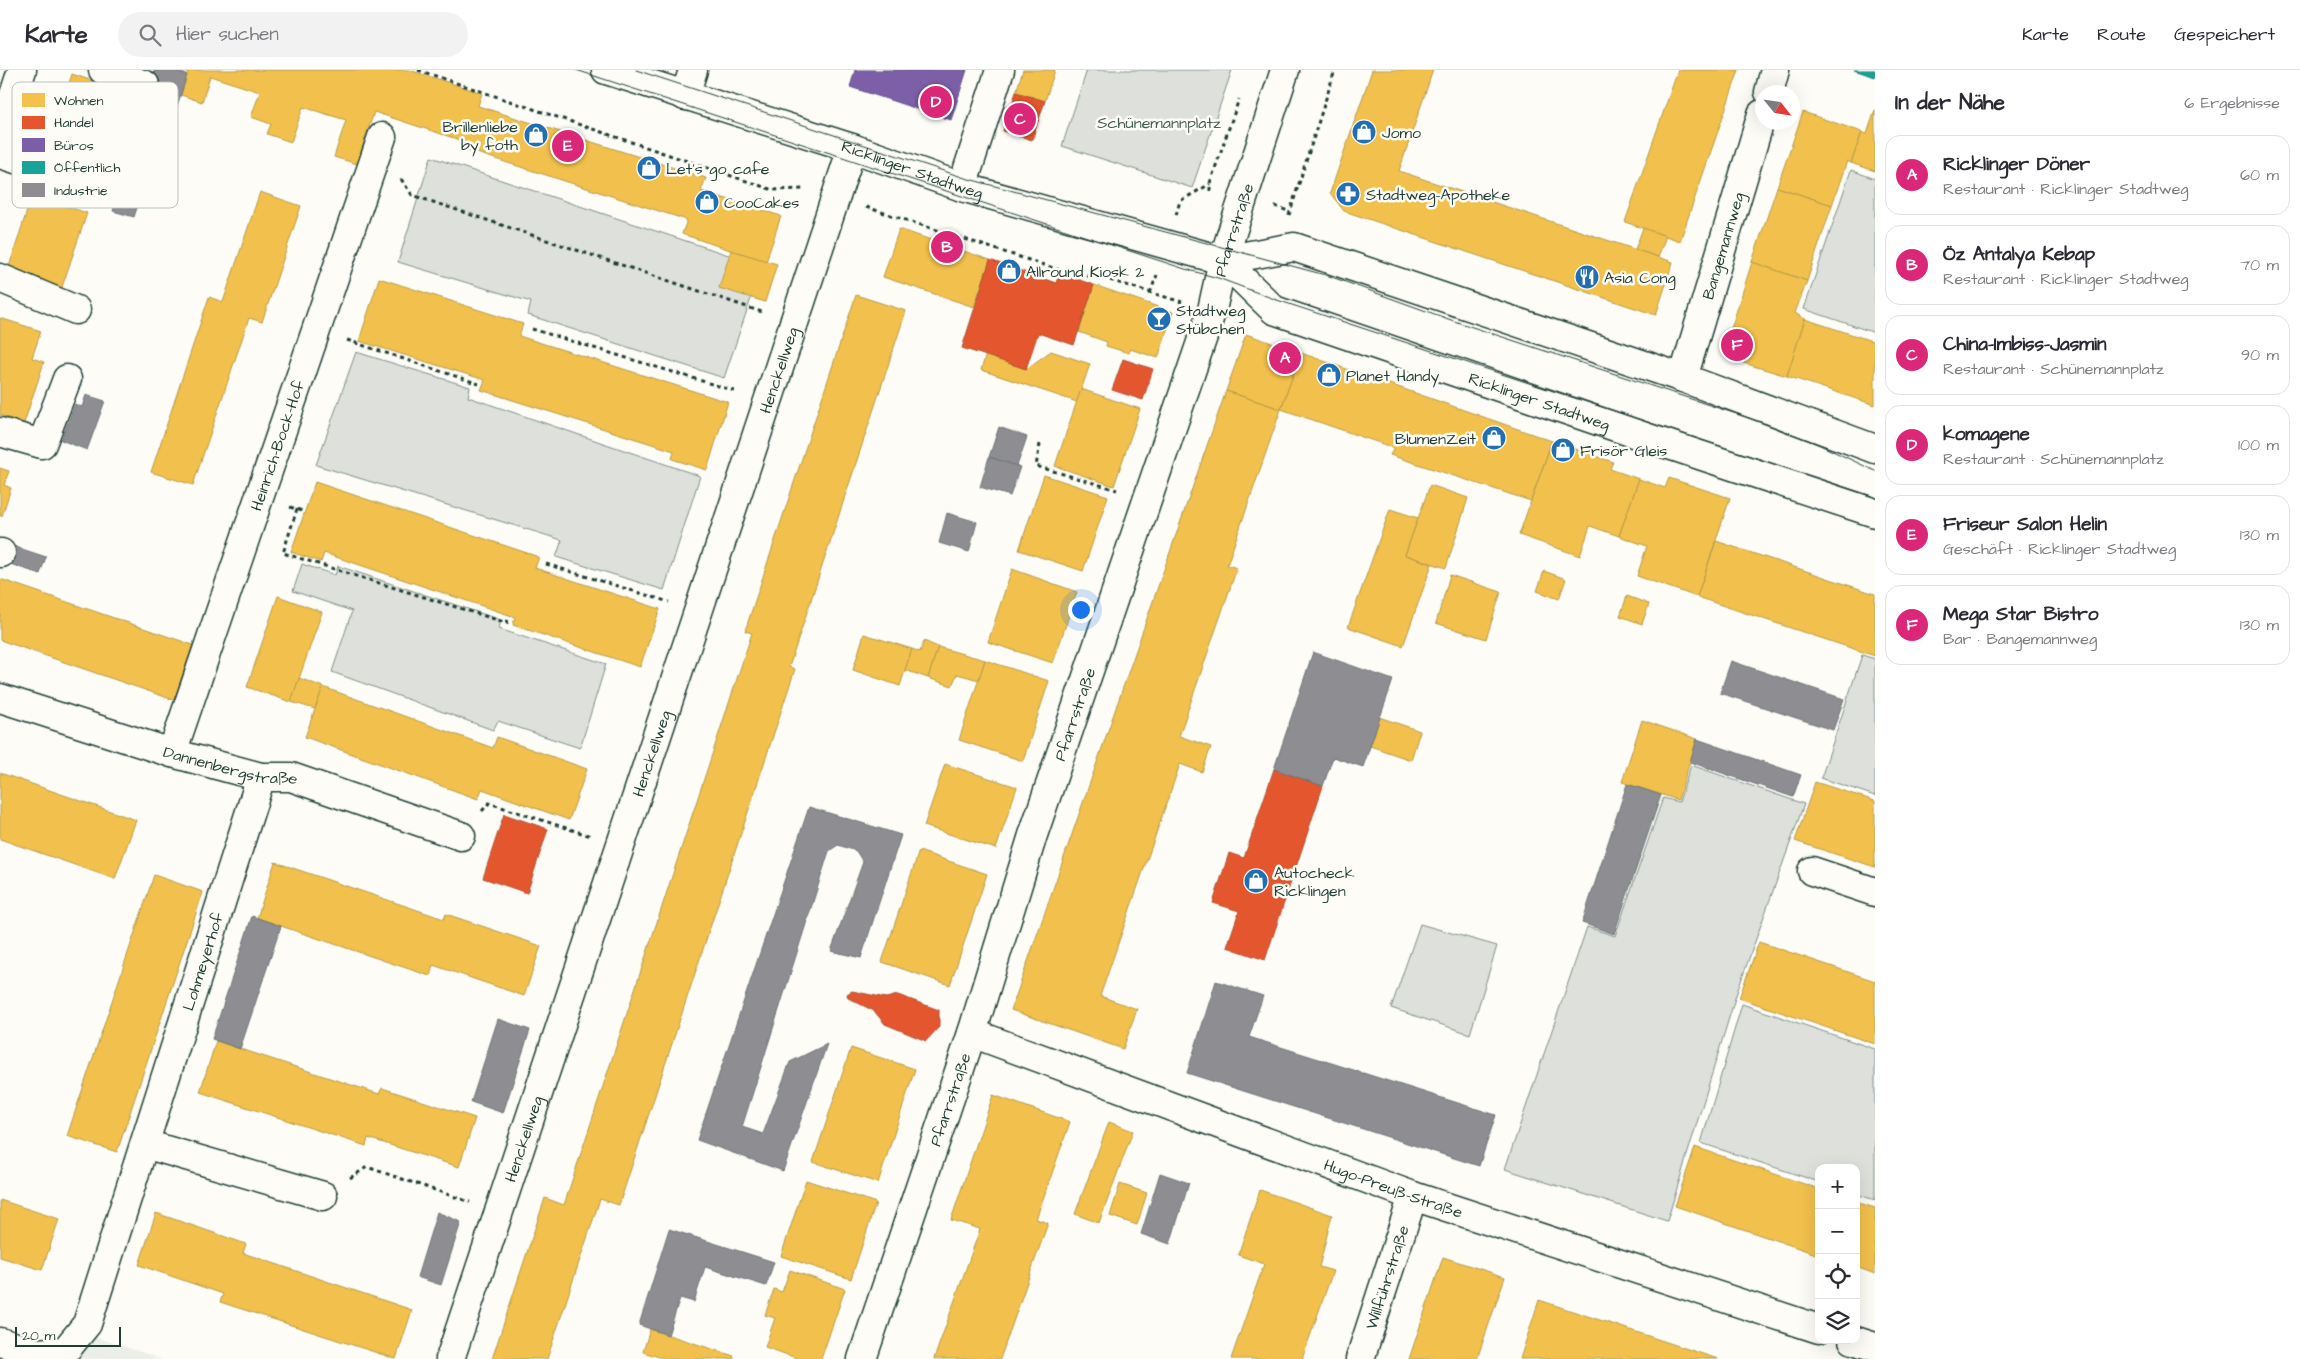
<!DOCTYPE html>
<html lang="de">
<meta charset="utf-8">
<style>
:root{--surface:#fff;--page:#f2f2f3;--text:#2b2b33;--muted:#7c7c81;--line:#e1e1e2;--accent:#db2777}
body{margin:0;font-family:"Architects Daughter",sans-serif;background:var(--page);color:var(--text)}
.controls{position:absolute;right:15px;bottom:15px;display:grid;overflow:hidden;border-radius:10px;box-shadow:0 5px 20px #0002}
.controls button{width:45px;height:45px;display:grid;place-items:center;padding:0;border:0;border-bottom:1px solid var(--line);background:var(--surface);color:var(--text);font:25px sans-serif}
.compass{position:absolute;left:1755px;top:15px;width:45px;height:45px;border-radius:50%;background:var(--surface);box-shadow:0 5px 20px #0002;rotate:120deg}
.scale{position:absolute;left:15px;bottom:12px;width:106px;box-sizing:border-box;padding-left:5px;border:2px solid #1f3d34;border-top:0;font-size:14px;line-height:18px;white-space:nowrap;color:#1f3d34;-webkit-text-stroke:4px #fdfcf7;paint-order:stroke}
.you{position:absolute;left:1080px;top:539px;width:18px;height:18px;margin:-12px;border:4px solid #fff;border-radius:50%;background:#1a73e8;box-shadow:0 0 0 8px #1a73e833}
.badge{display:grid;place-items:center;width:32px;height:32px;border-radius:50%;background:var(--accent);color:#fff;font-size:16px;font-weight:700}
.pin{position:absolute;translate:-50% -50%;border:2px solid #fff;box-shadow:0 1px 5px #0006}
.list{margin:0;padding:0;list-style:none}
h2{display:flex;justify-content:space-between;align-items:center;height:65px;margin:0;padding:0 20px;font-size:21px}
h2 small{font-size:16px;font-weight:400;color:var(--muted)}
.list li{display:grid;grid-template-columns:32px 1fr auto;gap:15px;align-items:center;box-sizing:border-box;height:80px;margin:0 10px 10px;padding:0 10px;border:1px solid var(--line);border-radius:15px}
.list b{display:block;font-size:19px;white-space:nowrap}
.list p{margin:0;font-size:16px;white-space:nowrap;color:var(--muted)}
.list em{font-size:16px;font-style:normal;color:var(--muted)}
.icon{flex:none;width:28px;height:28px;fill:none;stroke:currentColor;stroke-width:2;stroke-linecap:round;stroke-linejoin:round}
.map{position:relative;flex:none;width:1875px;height:1289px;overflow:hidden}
header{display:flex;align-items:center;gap:30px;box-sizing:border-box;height:70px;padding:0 25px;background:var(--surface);border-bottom:1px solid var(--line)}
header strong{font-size:24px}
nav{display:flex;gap:28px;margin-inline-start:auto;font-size:18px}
.search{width:350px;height:45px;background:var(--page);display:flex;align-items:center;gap:12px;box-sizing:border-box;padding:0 18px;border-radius:28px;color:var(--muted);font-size:19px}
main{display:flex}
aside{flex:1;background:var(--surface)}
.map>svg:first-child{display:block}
</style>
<header>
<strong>Karte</strong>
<div class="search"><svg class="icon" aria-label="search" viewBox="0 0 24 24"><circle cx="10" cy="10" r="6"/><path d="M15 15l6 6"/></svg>Hier suchen</div>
<nav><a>Karte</a><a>Route</a><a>Gespeichert</a></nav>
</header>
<main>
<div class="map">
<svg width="1875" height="1289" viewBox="0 0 1875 1289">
<rect width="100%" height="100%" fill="#fdfcf7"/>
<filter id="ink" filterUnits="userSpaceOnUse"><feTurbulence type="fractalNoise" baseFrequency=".02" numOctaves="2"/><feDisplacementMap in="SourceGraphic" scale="10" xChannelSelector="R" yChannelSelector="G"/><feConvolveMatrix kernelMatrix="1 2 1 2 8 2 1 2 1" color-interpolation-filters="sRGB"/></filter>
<g filter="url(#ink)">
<path fill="#eceee9" d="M89 1265 162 1289H69Z"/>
<g fill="#dde0db" stroke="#7e8e88">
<path d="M1087 0H1232L1192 118 1062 76Z"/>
<path d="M431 87 762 196 724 308 528 245 531 232 398 192Z"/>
<path d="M1851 100 1875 109V263L1804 239Z"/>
<path d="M356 282 470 317 468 327 700 406 664 520 556 487 562 470 316 395Z"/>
<path d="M302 494 335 505 338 496 501 550 499 559 606 594 580 678 498 651 493 660 332 602 352 541 293 521Z"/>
<path d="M1862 585 1875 589V726L1821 708Z"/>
<path d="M1691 695 1804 734 1736 925 1667 1151 1505 1099 1587 857 1615 866 1663 728 1679 732Z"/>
<path d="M1420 854 1497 876 1470 964 1391 938Z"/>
<path d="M1742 934 1875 979V1130L1856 1124V1098H1819V1112L1701 1073Z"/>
</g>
<g fill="#f2c14e" stroke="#b39946">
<path d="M188 0H409L482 23 478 36 706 108 701 121 781 146 766 192 682 164 687 150 461 78 463 71 374 42 357 94 334 87 346 50 303 37 291 72 267 64 271 54 251 47 260 22 210 6 202 32 181 25Z"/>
<path d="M1023 0H1055L1045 31 1016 22Z"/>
<path d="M1372 0H1433L1399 101 1673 192 1656 245 1344 141 1330 123Z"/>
<path d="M1678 0H1739L1680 171 1625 152Z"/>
<path d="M72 4 111 17 106 33 114 35 111 48 122 51 112 85 100 81 94 99 46 83Z"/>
<path d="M1875 40V101L1851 93 1862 62 1867 64Z"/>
<path d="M1803 42 1862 62 1851 93 1847 91 1832 135 1777 117Z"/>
<path d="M1777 117 1832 135 1807 211 1752 192Z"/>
<path d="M260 122 301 136 262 252 249 248 193 415 151 402 209 227 223 232Z"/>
<path d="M32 125 87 143 61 220 7 203Z"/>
<path d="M1643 158 1666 166 1658 187 1635 179Z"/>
<path d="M899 159 990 190 974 237 883 207Z"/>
<path d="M731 180 777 194 765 232 719 218Z"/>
<path d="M1752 192 1807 211 1795 243 1805 249 1787 306 1730 289 1724 281Z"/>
<path d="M379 208 523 254 519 266 728 332 707 400 672 389 674 381 481 320 485 310 359 271Z"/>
<path d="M1094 215 1173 242 1158 288 1130 279 1129 283 1106 276 1107 272 1079 262Z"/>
<path d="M856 225 906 241 789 597 795 599 619 1135 600 1129 547 1289H492L545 1128 564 1135 752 563 745 561Z"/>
<path d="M0 248 41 261 32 288 44 292 24 353 0 345Z"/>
<path d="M1805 249 1875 272V335L1787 306Z"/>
<path d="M1246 264 1301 283 1281 339 1226 321Z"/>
<path d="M1051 281 1090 294 1077 332 981 300 986 284 1026 299Z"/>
<path d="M1301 283 1552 371 1531 431 1390 385 1394 378 1281 339Z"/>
<path d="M1081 319 1140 339 1114 416 1055 396Z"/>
<path d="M1226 321 1281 339 1227 495 1237 498 1179 666 1211 677 1202 702 1180 694 1100 926 1137 939 1123 979 1011 940Z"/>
<path d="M1552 371 1613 392 1610 399 1639 409 1619 466 1590 456 1580 486 1519 465Z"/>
<path d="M0 398 9 401 4 415 11 418 2 446H0Z"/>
<path d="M1044 405 1108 426 1083 501 1019 480Z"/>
<path d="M1669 408 1730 428 1697 527 1637 506 1647 476 1619 466 1639 409 1665 418Z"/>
<path d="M315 412 539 487 535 498 660 539 640 597 513 555 515 547 324 483 321 492 291 482Z"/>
<path d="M1430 415 1468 428 1446 498 1405 485Z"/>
<path d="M1390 439 1418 448 1405 485 1432 494 1403 576 1348 557Z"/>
<path d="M1716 471 1875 524V586L1697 527Z"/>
<path d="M1012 499 1077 522 1053 593 988 572Z"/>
<path d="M1544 501 1566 509 1559 529 1537 521Z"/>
<path d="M1450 505 1501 522 1486 569 1436 553Z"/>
<path d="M0 509 193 575 174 630 0 570Z"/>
<path d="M278 526 322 542 291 632 247 617Z"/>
<path d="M1627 526 1649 534 1642 554 1620 546Z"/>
<path d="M864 564 912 579 900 616 853 600Z"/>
<path d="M924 571 938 577 928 608 905 600 912 579 920 582Z"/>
<path d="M938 577 985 590 979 610 957 604 952 616 928 608Z"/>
<path d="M985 590 1049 611 1023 691 959 670Z"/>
<path d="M299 608 323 617 315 639 291 632Z"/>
<path d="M323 617 493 678 497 667 587 699 569 750 482 719 478 729 305 667Z"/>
<path d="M1379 647 1420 661 1411 690 1370 676Z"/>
<path d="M1642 650 1697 669 1678 730 1622 712Z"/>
<path d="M945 694 1017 717 996 779 924 756Z"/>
<path d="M0 703 136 750 115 809 0 769Z"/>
<path d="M1815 712 1875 731V797L1795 771Z"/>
<path d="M919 781 987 804 950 915 882 892Z"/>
<path d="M275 792 444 849 446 844 541 876 524 926 433 895 430 906 257 848Z"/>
<path d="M154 805 203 822 117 1082 67 1066Z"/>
<path d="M1759 872 1875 911V974L1739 928Z"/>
<path d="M216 971 379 1024 382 1018 475 1048 459 1097 368 1068 366 1076 200 1022Z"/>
<path d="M851 978 915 999 878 1113 813 1092Z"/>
<path d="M993 1025 1070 1052 1036 1149 1048 1153 1000 1289H934L980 1159 951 1150Z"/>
<path d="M1109 1052 1133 1061 1099 1153 1075 1144Z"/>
<path d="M1695 1077 1819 1119V1185L1675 1136Z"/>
<path d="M806 1110 876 1133 851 1209 781 1186Z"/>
<path d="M1120 1114 1147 1123 1137 1155 1110 1146Z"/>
<path d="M1260 1120 1332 1145 1319 1197 1333 1201 1302 1289H1231L1264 1194 1238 1185Z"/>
<path d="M0 1130 59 1149 42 1200 0 1187Z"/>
<path d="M1856 1132 1875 1138V1204L1856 1197Z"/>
<path d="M156 1143 246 1174 243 1183 412 1240 396 1289 220 1232 223 1224 139 1195Z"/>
<path d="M1443 1187 1505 1207 1477 1289H1409Z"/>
<path d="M790 1200 845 1219 821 1289H799L765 1277 775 1248 765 1245 774 1219 782 1222Z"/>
<path d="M1539 1230 1718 1289H1520Z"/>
<path d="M650 1259 734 1286 733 1289H666L643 1282Z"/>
</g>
<g fill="#e4572e" stroke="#a94f30">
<path d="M1016 22 1045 31 1032 70 1003 61Z"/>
<path d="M990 190 1056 213 1059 203 1094 215 1074 275 1038 263 1026 299 962 278Z"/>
<path d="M1123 289 1153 299 1143 330 1112 320Z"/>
<path d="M1274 699 1323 716 1265 890 1227 877 1239 841 1213 833 1229 783 1244 788Z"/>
<path d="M504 744 548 759 527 823 483 808Z"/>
<path d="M852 921 886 928 898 925 939 940V957L926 971 885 954 874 941 848 928 847 924Z"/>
</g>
<path fill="#7b5ea7" stroke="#5f5484" d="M855 0H967L951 50 850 17Z"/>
<path fill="#17a398" stroke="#19847a" d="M1854 0H1875V7Z"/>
<g fill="#8d8d92" stroke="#6c7576">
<path d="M155 0H173L187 5 169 61 145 53 154 25 147 22Z"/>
<path d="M126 98 148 104 134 147 113 141Z"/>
<path d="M86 325 105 331 87 380 61 370 75 334 82 337Z"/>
<path d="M999 357 1027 367 1017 396 989 387Z"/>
<path d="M989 387 1020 397 1010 426 980 417Z"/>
<path d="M947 443 977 452 969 482 939 473Z"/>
<path d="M13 476 46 487 40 504 7 493Z"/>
<path d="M1313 582 1393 610 1363 697 1333 687 1323 716 1274 699Z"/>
<path d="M1731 591 1844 629 1833 660 1720 623Z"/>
<path d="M1697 669 1801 705 1793 727 1690 692Z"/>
<path d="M1627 714 1661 725 1614 864 1582 853Z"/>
<path d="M809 737 901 765 861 888 831 881 863 792 856 781 838 775 829 781 742 1057 763 1064 790 992 827 974 783 1101 697 1070Z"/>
<path d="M252 846 281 856 240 979 212 969Z"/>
<path d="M1216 911 1263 926 1249 967 1496 1045 1479 1096 1187 1003Z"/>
<path d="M498 949 530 960 503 1043 471 1032Z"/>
<path d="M1160 1103 1189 1113 1170 1174 1141 1164Z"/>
<path d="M437 1142 461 1152 441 1215 417 1207Z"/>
<path d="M669 1159 774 1192 766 1216 705 1197 694 1232 680 1228 668 1265 639 1255Z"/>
</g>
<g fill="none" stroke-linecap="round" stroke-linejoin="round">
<defs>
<g id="minor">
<path d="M103 0 145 15"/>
<path id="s1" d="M606 0 852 78 962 117 1207 186 1223 190 1294 177 1683 308 1875 379"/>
<path d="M1769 22 1775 0"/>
<path d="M685 26 693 0"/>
<path d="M0 68 22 0"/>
<path d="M0 84 105 118"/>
<path d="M962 117 1000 0"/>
<path id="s2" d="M1223 190 1274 240 1648 368 1875 443"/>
<path d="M0 208 76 240"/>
<path id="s3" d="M1683 308 1762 44"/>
<path d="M0 362 42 374 67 309"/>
<path d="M0 483H1"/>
<path id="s4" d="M0 628 172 683 261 707H291L461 766"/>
<path id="s5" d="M172 683 382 67"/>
<path d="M1812 801 1875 822"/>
<path id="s6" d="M972 963 1413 1126 1819 1259"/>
<path d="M145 1074 323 1126"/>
<path d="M1853 1270 1875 1277"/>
<path id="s7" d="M0 1272 36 1283 65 1281 87 1254 261 707"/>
<path id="s8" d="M450 1289 852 78"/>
<path id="s9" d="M862 1289 972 963 1033 765 1212 240 1223 190 1285 0"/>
<path id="s10" d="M1360 1289 1413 1126"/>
</g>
</defs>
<use href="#minor" stroke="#1f3d34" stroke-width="31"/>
<g stroke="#1f3d34" stroke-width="3" stroke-dasharray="4 4" stroke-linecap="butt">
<path d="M418 0 773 120 805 119"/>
<path d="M401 109 412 125 765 243"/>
<path d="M1210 121V113L1239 29"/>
<path d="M1275 136 1288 141"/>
<path d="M866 137 1081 207 1093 205 1182 232"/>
<path d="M1176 145 1180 131 1210 114"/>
<path d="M1289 145 1335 0"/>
<path d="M1150 223 1157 205"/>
<path d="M532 259 738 322"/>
<path d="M347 270 479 314"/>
<path d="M1040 374 1036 396 1117 420"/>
<path d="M290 437 305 442"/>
<path d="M297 439 283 483 507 553 509 545"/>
<path d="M546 494 669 532"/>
<path d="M482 741 489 733 591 766"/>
<path d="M350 1108 367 1097 470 1132"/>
</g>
<use href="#minor" stroke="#fdfcf7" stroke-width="28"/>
<g stroke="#1f3d34" stroke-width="1">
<path d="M576 0 1185 199 1218 208 1277 230 1875 427"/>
<path d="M636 0 965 108 1329 206 1454 251 1767 354 1820 375 1875 401"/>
</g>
</g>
</g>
<defs>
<symbol id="shop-disc" viewBox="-11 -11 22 22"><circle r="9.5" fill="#1f6fb2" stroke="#fdfcf7"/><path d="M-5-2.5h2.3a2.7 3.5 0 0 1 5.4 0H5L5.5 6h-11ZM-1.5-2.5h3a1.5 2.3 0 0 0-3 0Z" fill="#fff"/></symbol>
<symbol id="pharmacy-disc" viewBox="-11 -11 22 22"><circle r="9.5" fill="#1f6fb2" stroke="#fdfcf7"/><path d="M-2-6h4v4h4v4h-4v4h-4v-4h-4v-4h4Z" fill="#fff"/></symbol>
<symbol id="restaurant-disc" viewBox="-11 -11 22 22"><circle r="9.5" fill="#1f6fb2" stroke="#fdfcf7"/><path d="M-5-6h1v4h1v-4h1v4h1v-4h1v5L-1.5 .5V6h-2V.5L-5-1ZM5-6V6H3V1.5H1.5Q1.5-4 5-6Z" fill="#fff"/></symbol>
<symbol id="bar-disc" viewBox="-11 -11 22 22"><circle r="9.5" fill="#1f6fb2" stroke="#fdfcf7"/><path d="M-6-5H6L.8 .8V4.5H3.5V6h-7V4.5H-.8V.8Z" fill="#fff"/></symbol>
</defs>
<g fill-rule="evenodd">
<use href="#shop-disc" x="1350" y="48" width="28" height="28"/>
<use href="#shop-disc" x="522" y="51" width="28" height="28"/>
<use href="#shop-disc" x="635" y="84" width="28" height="28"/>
<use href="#pharmacy-disc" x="1334" y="110" width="28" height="28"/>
<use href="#shop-disc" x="693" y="118" width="28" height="28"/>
<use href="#shop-disc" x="995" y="187" width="28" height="28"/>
<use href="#restaurant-disc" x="1573" y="193" width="28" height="28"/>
<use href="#bar-disc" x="1145" y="235" width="28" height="28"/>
<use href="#shop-disc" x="1315" y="291" width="28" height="28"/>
<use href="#shop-disc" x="1480" y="354" width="28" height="28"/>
<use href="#shop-disc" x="1549" y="366" width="28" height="28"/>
<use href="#shop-disc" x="1242" y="797" width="28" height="28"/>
</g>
<g text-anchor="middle" stroke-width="5" stroke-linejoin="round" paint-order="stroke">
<g font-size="16" fill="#455e55" stroke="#fdfcf7">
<text x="1159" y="58">Schünemannplatz</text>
</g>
<g font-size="16" fill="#1f3d34" stroke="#fdfcf7" text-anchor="start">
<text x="518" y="62" text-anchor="end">Brillenliebe<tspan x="518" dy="18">by foth</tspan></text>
<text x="1382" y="68">Jomo</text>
<text x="666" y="104">Let's go cafe</text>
<text x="1366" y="130">Stadtweg-Apotheke</text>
<text x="724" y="138">CooCakes</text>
<text x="1026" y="207">Allround Kiosk 2</text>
<text x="1604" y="213">Asia Cong</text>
<text x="1176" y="246">Stadtweg<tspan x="1176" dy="18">Stübchen</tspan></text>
<text x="1346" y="311">Planet Handy</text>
<text x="1476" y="374" text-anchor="end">BlumenZeit</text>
<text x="1580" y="386">Frisör Gleis</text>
<text x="1274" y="808">Autocheck<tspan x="1274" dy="18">Ricklingen</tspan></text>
</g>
<g font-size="16" fill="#1f3d34" stroke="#fdfcf7">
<text dy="6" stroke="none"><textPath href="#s1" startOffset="322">Ricklinger Stadtweg</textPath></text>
<text dy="6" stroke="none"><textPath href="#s9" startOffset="1189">Pfarrstraße</textPath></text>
<text dy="6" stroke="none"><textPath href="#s3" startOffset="138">Bangemannweg</textPath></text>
<text dy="6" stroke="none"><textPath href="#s8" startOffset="1042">Henckellweg</textPath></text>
<text dy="6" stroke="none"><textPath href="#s2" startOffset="352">Ricklinger Stadtweg</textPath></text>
<text dy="6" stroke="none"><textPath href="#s5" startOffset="325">Heinrich-Bock-Hof</textPath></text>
<text dy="6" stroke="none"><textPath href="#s9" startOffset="679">Pfarrstraße</textPath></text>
<text dy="6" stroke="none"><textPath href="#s8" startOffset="638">Henckellweg</textPath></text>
<text dy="6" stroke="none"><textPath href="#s4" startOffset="241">Dannenbergstraße</textPath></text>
<text dy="6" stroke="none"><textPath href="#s7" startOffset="482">Lohmeyerhof</textPath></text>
<text dy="6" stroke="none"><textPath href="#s9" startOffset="274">Pfarrstraße</textPath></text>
<text dy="6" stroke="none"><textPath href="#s8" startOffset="232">Henckellweg</textPath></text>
<text dy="6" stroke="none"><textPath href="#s6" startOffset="449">Hugo-Preuß-Straße</textPath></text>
<text dy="6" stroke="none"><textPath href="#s10" startOffset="86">Willführstraße</textPath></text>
</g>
</g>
<rect x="12" y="12" width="166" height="126" rx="8" fill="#fdfcf7" stroke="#bac3bc" stroke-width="1"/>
<rect x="22" y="23" width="23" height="14" fill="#f2c14e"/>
<rect x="22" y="46" width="23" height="13" fill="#e4572e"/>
<rect x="22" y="68" width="23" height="14" fill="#7b5ea7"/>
<rect x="22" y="91" width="23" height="13" fill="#17a398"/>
<rect x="22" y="113" width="23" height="14" fill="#8d8d92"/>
<g font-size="14" fill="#1f3d34">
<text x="54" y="35">Wohnen</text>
<text x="54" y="57">Handel</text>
<text x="54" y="80">Büros</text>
<text x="54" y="102">Öffentlich</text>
<text x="54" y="125">Industrie</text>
</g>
</svg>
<div class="controls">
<button>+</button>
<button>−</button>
<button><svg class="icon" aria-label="locate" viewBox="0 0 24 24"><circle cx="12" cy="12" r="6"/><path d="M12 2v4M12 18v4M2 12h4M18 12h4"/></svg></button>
<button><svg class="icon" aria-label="layers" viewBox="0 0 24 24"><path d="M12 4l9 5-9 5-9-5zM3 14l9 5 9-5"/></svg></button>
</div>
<svg class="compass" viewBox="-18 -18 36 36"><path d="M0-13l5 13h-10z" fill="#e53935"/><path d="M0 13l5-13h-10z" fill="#7c7c81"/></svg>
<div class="scale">20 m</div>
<div class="you"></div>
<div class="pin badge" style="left:1285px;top:288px">A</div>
<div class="pin badge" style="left:947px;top:177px">B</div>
<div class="pin badge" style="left:1020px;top:49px">C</div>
<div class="pin badge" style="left:936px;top:32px">D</div>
<div class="pin badge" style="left:568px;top:76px">E</div>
<div class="pin badge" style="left:1737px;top:275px">F</div>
</div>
<aside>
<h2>In der Nähe<small>6 Ergebnisse</small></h2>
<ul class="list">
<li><span class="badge">A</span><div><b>Ricklinger Döner</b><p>Restaurant · Ricklinger Stadtweg</p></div><em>60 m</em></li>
<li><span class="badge">B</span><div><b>Öz Antalya Kebap</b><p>Restaurant · Ricklinger Stadtweg</p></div><em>70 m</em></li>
<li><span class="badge">C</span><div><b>China-Imbiss-Jasmin</b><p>Restaurant · Schünemannplatz</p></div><em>90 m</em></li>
<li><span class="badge">D</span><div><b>komagene</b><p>Restaurant · Schünemannplatz</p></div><em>100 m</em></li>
<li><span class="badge">E</span><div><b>Friseur Salon Helin</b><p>Geschäft · Ricklinger Stadtweg</p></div><em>130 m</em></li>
<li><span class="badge">F</span><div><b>Mega Star Bistro</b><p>Bar · Bangemannweg</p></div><em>130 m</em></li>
</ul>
</aside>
</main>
